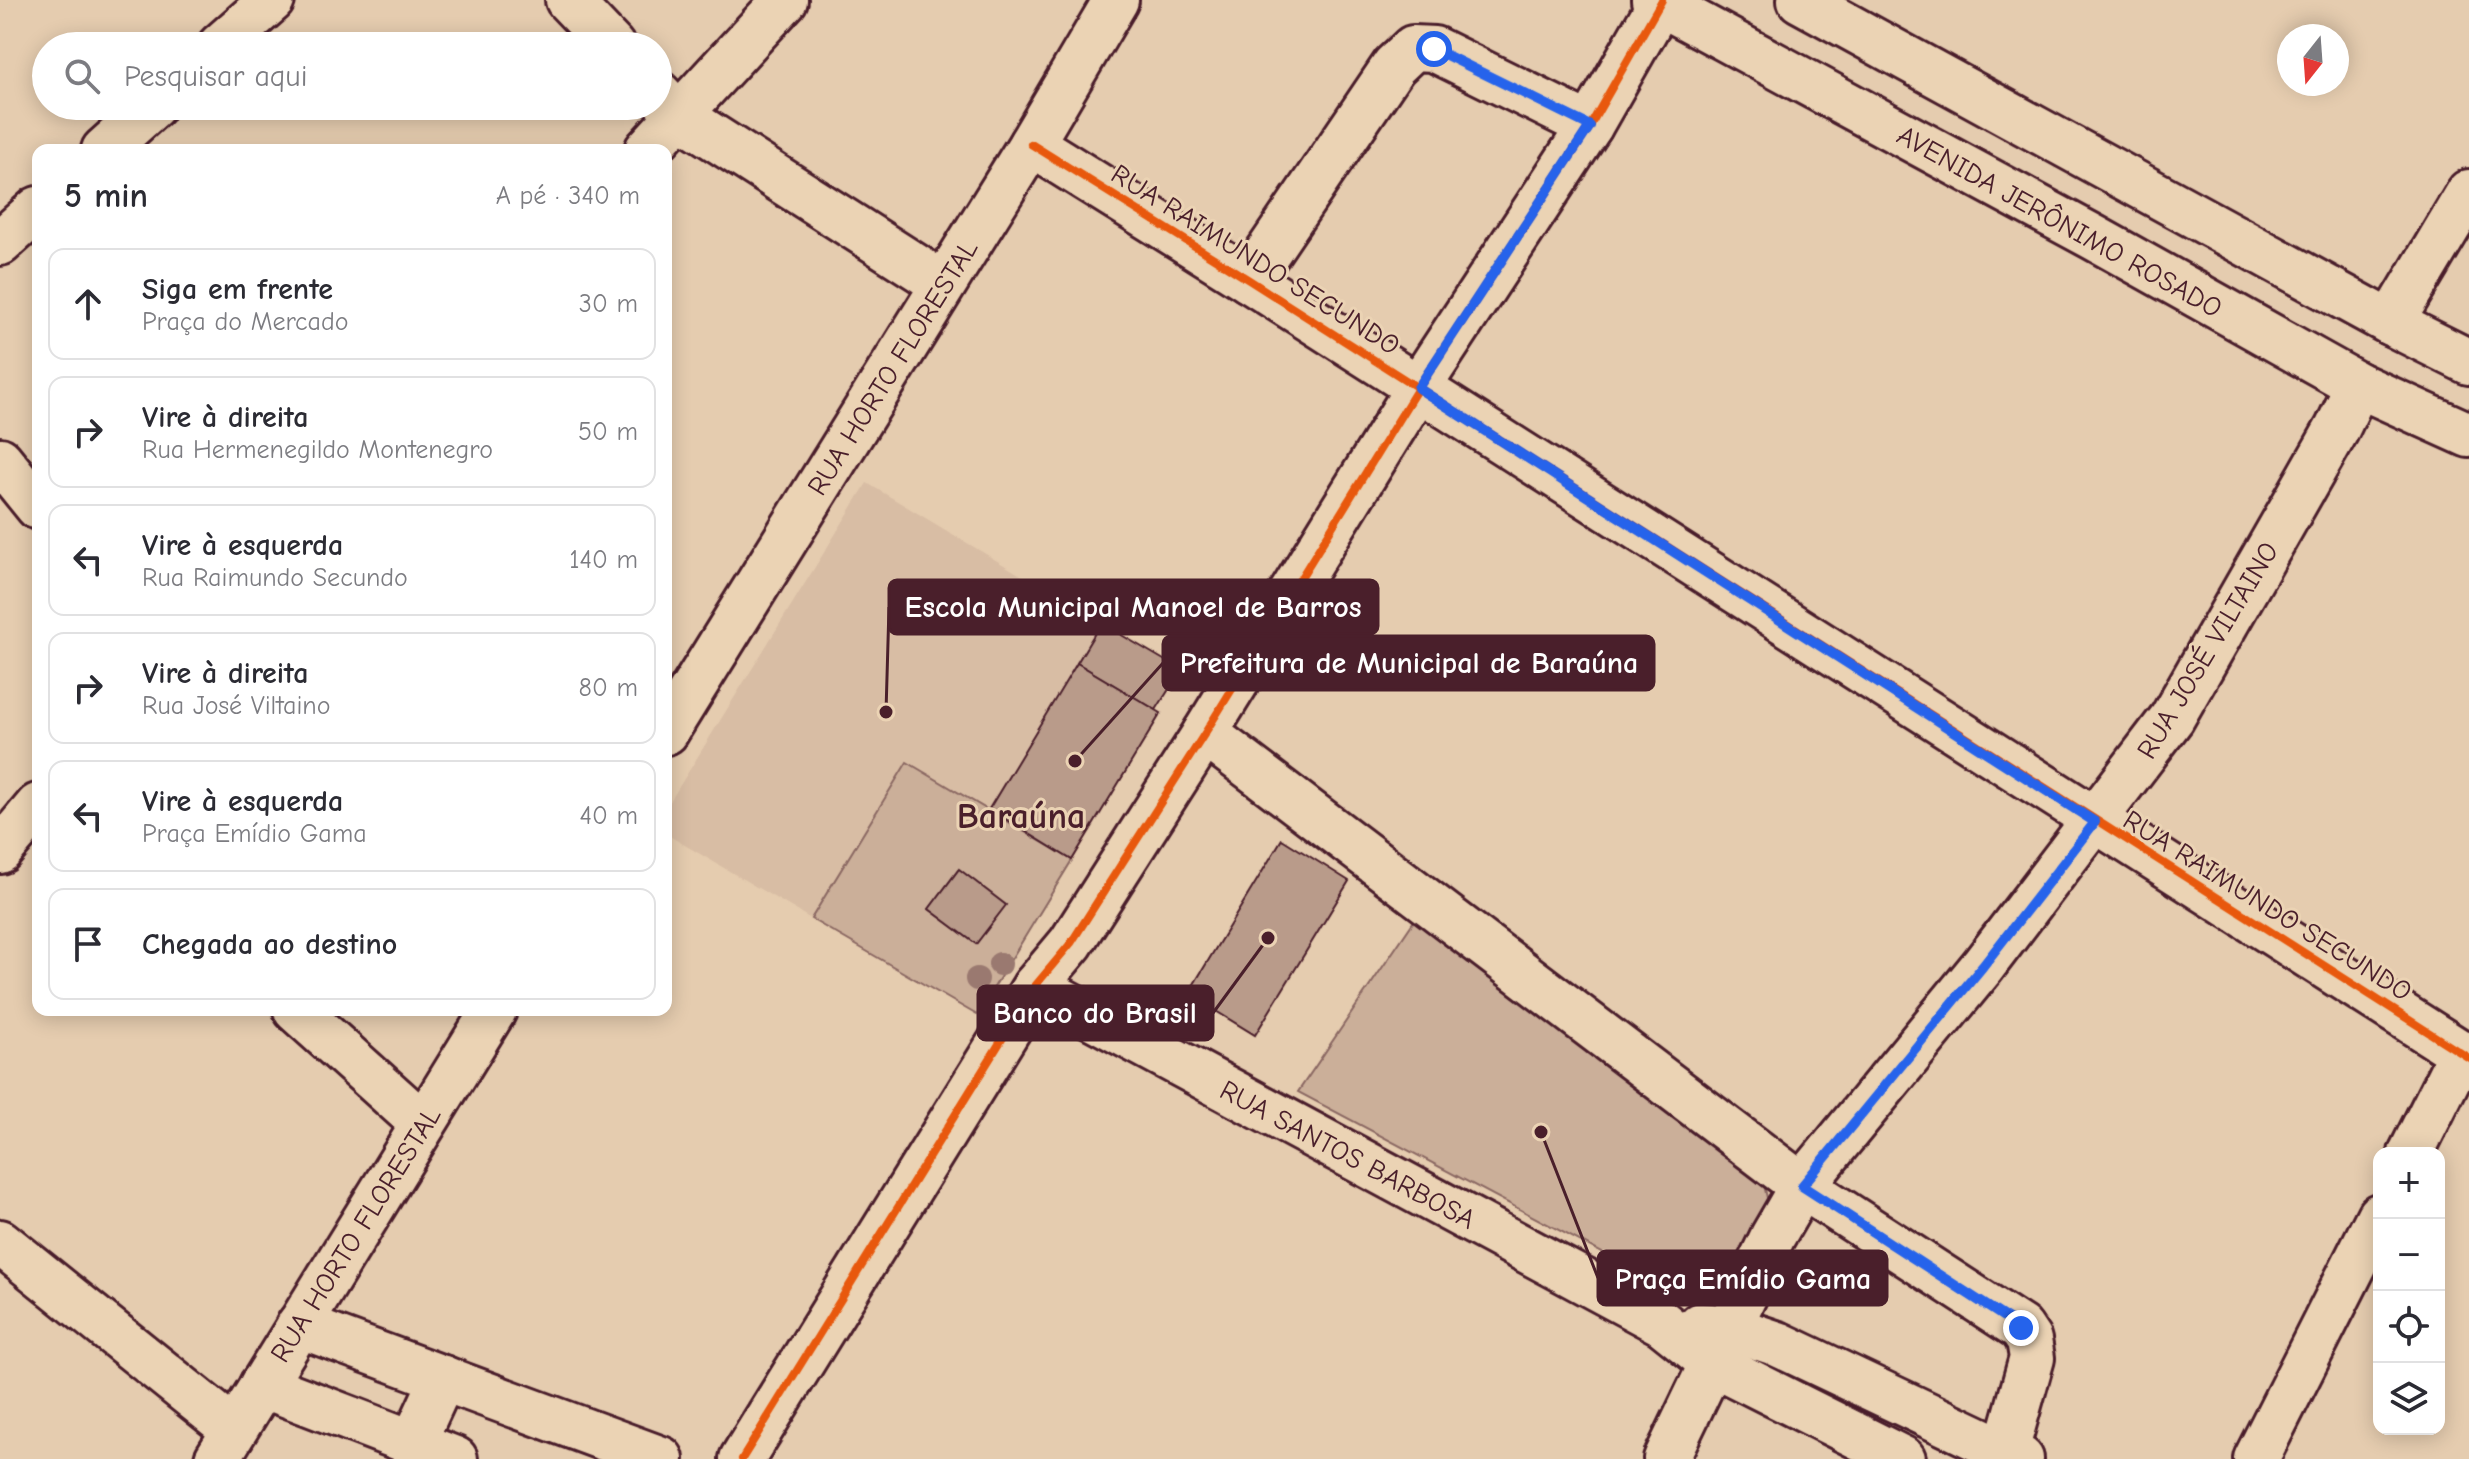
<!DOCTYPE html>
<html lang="pt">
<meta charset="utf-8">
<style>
:root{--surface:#fff;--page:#f2f2f3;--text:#2b2b33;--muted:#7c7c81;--line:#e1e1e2}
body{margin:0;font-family:"Comic Neue",sans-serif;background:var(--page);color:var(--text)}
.controls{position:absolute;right:24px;bottom:24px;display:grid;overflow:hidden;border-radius:16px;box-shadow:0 4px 20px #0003}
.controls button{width:72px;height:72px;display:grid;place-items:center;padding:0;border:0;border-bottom:2px solid var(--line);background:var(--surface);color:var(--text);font:40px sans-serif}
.compass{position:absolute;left:2277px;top:24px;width:72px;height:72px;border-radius:50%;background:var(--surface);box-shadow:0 4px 20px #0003;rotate:197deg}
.stop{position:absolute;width:24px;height:24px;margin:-18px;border:6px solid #2563eb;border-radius:50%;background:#fff}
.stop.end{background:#2563eb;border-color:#fff;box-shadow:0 2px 8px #0008}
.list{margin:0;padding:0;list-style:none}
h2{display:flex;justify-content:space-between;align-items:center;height:104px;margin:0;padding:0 32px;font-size:34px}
h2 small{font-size:26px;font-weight:400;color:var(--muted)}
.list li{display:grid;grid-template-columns:52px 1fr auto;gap:24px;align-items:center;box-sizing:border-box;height:112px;margin:0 16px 16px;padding:0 16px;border:2px solid var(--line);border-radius:16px}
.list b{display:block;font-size:30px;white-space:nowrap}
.list p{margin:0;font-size:26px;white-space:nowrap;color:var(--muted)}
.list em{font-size:26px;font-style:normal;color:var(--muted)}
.icon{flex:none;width:44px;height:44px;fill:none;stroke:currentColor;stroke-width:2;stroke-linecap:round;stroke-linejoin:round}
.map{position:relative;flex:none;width:2469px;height:1459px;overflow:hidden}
.search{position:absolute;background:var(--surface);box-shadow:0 4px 20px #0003;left:32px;top:32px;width:640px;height:88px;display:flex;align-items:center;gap:20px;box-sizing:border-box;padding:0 28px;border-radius:44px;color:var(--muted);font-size:30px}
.panel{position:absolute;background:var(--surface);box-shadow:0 4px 20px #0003;left:32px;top:144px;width:640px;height:872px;border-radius:16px}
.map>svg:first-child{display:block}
</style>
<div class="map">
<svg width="2469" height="1459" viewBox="0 0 2469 1459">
<rect width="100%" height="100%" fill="#e5ccaf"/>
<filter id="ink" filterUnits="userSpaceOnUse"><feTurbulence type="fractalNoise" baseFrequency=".0125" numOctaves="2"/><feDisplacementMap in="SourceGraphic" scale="16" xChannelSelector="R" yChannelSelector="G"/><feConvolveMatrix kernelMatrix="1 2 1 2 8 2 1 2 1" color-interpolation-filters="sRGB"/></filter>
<g filter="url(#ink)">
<path fill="#d8bda4" d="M867 483 1101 623 989 809 907 762 811 919 666 834V808Z"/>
<g fill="#cbaf99" stroke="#8a6762" stroke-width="2" fill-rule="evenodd">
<path d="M907 762 1072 860 977 1015 811 919ZM958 870H959L976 943 929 909Z"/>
<path d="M1420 912 1761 1172 1768 1202 1729 1288 1711 1301H1693L1298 1092Z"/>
</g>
<g fill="#b99b8a" stroke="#4a1f2b" stroke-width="2">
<path d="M1101 623 1181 670 1156 710 1077 663Z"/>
<path d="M1077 663 1161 713 1072 860 989 809Z"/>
<path d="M1282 839 1349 881 1255 1035 1188 994Z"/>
<path d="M959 869 1006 905 976 944 929 909Z"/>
</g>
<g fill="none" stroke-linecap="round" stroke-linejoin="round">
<defs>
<g id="minor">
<path d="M568 0 612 46"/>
<path d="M220 46 272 0"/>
<path d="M658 93 679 115 943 284"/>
<path d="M1031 144 1249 280 2469 1058"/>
<path d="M104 150 153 106"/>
<path d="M647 150 785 0"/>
<path d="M0 243 38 209"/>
<path d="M1249 280 1394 66 1413 48 1434 49 1590 126"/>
<path d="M2391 323 2469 192"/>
<path d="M0 460 38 507"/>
<path d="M666 732 1031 144 1116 0"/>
<path d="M1205 733 1802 1186 2021 1328 2029 1340 2032 1358 2006 1451"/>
<path d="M0 851 38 806"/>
<path d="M1035 986 1662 1323 1712 1363 1903 1459"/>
<path d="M296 1010 423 1124"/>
<path d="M2411 1153 2461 1053"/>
<path d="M0 1242 234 1430"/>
<path d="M299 1325 661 1459"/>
<path d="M1700 1325 1730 1328 1778 1344 2021 1459"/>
<path d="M262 1385 455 1459"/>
<path d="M413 1443 443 1378"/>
<path d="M217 1459 494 1010"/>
<path d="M742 1459 1035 986 1071 943 1205 733 1418 388 1590 126 1662 0"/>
<path d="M1666 1459 1773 1236 1802 1186 1983 966 2172 718 2337 429 2358 385"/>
<path d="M2256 1459 2379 1216"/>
</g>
<g id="major">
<path d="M1654 0 2093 237 2358 385 2469 435"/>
<path d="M1800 0 2391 323 2469 362"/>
</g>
</defs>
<use href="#minor" stroke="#4a1f2b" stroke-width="50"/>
<use href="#major" stroke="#4a1f2b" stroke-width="50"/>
<use href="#minor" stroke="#ebd3b4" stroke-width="44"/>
<use href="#major" stroke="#ebd3b4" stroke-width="44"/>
<defs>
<g id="cycleway">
<path d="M1031 144 1249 280 2469 1058"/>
<path d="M742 1459 1035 986 1071 943 1205 733 1418 388 1590 126 1662 0"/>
</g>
</defs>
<use href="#cycleway" stroke="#ebd3b4" stroke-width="13"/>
<use href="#cycleway" stroke="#e8590c" stroke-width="8"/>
</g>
<g fill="#9a7970">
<circle cx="1000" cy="964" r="12"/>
<circle cx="977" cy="979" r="12"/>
</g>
</g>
<g fill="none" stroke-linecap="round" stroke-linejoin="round" filter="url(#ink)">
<path stroke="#2563eb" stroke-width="10" d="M1434 49 1590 126 1418 388 2095 822 1983 966 1802 1186 2021 1328"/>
</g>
<g text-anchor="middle" stroke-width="6" stroke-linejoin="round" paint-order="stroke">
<g font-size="28" fill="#4a1f2b" stroke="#ebd3b4">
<text transform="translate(2060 221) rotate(29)" y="10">AVENIDA JERÔNIMO ROSADO</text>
<text transform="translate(1256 259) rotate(32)" y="10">RUA RAIMUNDO SECUNDO</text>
<text transform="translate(892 367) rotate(-58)" y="10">RUA HORTO FLORESTAL</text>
<text transform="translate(2207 650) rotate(-59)" y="10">RUA JOSÉ VILTAINO</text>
<text transform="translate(2268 905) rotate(32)" y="10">RUA RAIMUNDO SECUNDO</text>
<text transform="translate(1348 1154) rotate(28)" y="10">RUA SANTOS BARBOSA</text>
<text transform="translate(355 1234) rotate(-58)" y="10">RUA HORTO FLORESTAL</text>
</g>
<g font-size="36" font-weight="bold" fill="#4a1f2b" stroke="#ebd3b4">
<text x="1021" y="828">Baraúna</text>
</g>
</g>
<path fill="none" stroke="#4a1f2b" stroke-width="3" d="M886 712L889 607M1075 761L1163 663M1268 938L1213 1013M1541 1132L1598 1278"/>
<g fill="#4a1f2b" stroke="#ebd3b4" stroke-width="3">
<circle cx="886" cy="712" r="8"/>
<circle cx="1075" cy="761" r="8"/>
<circle cx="1268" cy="938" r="8"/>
<circle cx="1541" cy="1132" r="8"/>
</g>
<g fill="#4a1f2b" stroke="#4a1f2b" stroke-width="3">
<rect x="889" y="580" width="489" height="54" rx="8"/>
<rect x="1163" y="636" width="491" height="54" rx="8"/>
<rect x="978" y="986" width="235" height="54" rx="8"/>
<rect x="1598" y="1251" width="289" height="54" rx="8"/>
</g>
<g font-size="30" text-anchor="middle" font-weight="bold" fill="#fff">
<text x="1133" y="617">Escola Municipal Manoel de Barros</text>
<text x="1409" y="673">Prefeitura de Municipal de Baraúna</text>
<text x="1095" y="1023">Banco do Brasil</text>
<text x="1743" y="1289">Praça Emídio Gama</text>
</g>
</svg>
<div class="controls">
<button>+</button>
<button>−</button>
<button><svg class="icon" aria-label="locate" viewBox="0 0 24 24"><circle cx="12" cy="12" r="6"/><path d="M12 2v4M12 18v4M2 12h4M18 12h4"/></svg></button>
<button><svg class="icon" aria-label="layers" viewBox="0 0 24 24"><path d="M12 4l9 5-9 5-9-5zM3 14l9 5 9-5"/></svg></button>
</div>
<svg class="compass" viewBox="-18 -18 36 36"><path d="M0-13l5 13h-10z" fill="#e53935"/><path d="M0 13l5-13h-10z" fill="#7c7c81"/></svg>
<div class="stop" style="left:1434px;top:49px"></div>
<div class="stop end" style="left:2021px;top:1328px"></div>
<div class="search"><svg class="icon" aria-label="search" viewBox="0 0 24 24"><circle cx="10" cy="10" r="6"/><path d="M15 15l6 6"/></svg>Pesquisar aqui</div>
<section class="panel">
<h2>5 min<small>A pé · 340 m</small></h2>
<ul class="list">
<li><svg class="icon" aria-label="ahead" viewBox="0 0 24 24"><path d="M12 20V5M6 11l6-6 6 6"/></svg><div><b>Siga em frente</b><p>Praça do Mercado</p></div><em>30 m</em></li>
<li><svg class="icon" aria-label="right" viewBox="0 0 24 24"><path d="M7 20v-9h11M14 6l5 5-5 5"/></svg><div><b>Vire à direita</b><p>Rua Hermenegildo Montenegro</p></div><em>50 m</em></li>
<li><svg class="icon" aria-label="left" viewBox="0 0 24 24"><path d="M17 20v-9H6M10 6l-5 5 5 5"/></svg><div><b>Vire à esquerda</b><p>Rua Raimundo Secundo</p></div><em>140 m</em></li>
<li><svg class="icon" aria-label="right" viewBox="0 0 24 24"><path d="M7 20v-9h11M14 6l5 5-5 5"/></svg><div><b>Vire à direita</b><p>Rua José Viltaino</p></div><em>80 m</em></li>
<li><svg class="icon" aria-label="left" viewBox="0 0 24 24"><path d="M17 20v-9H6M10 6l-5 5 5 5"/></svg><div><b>Vire à esquerda</b><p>Praça Emídio Gama</p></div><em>40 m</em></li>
<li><svg class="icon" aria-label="arrive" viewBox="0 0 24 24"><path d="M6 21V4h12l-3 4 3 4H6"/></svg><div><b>Chegada ao destino</b></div></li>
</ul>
</section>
</div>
